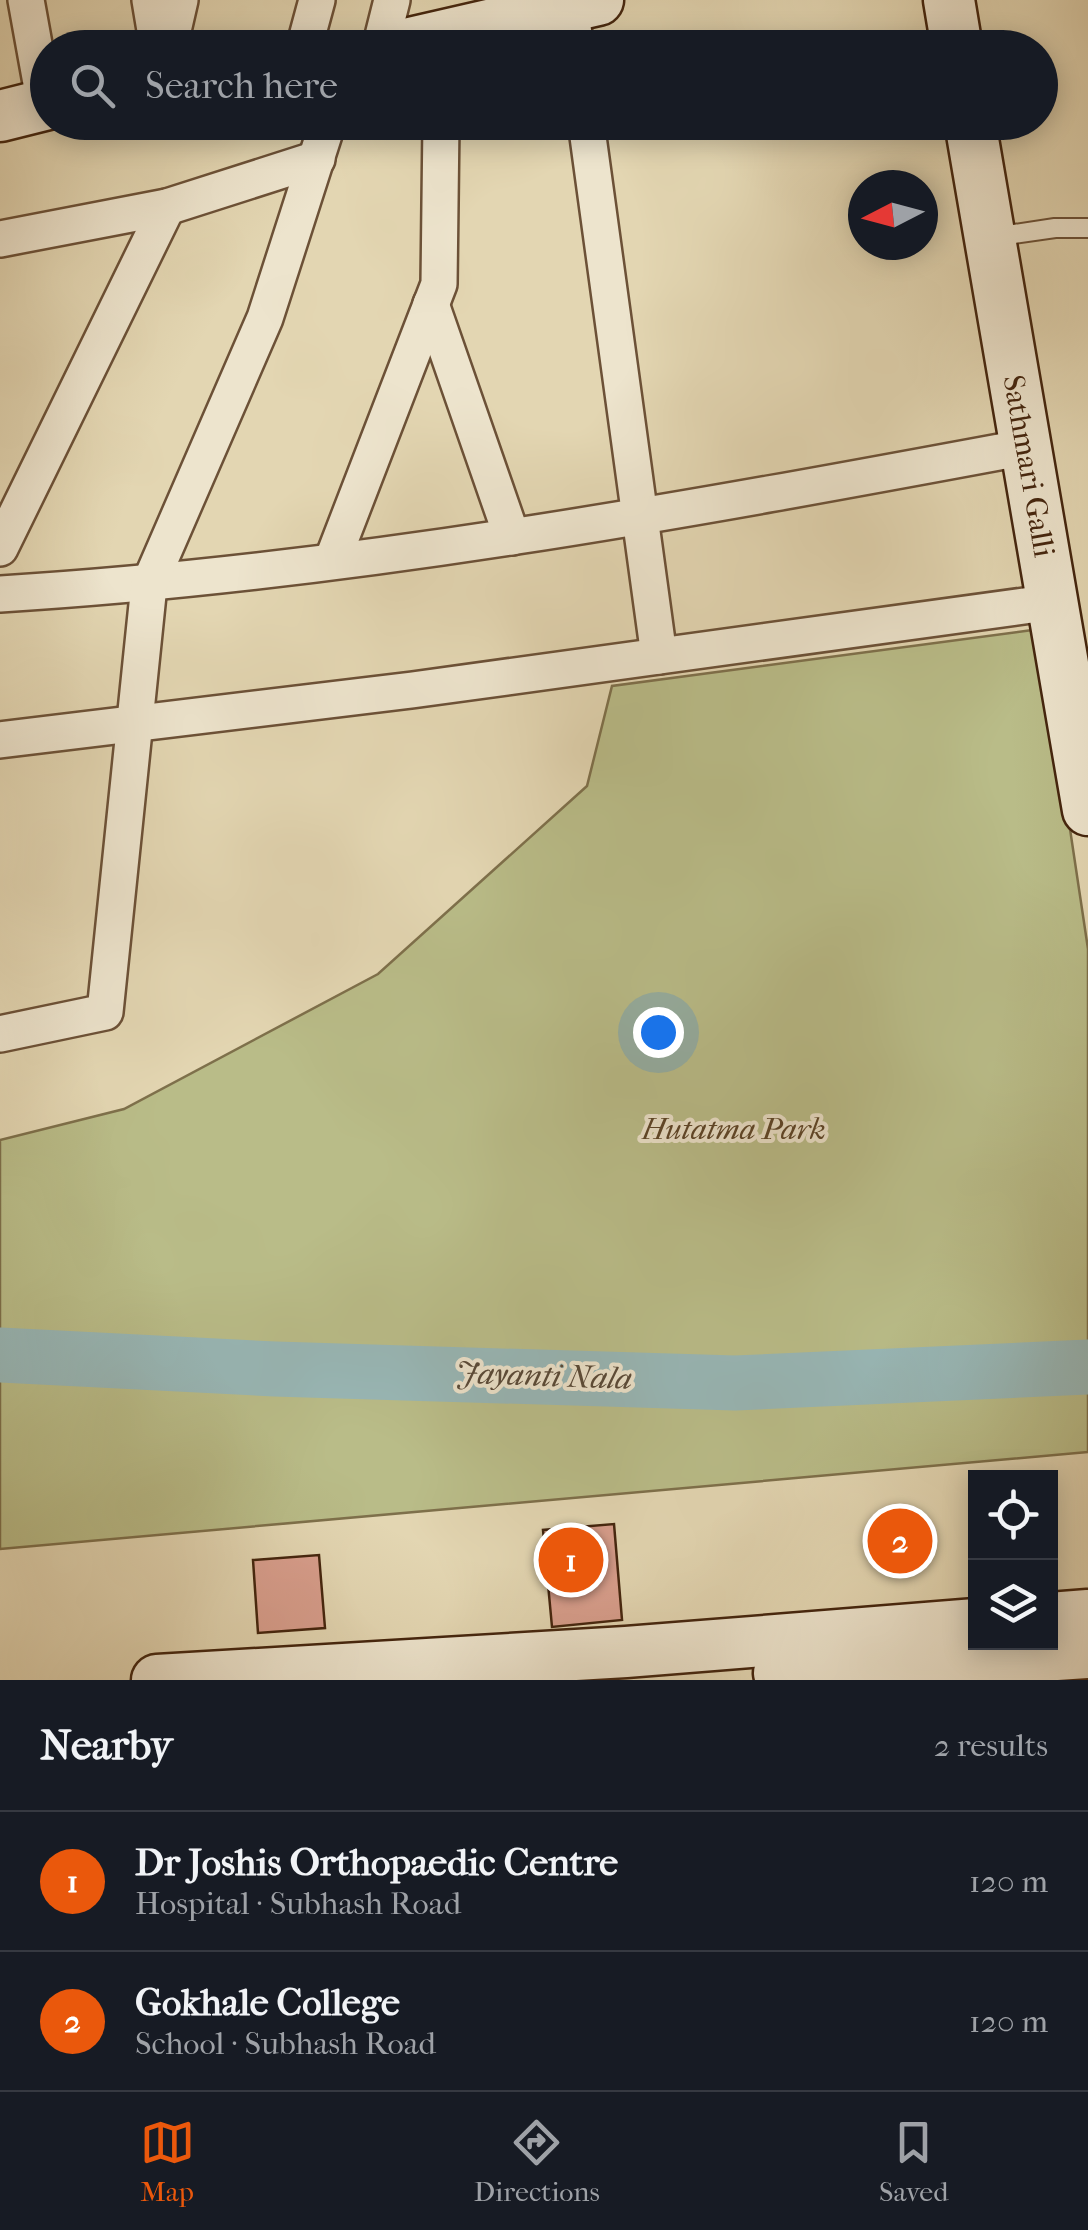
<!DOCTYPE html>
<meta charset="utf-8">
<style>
:root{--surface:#171b24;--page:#20242c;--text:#f1f3f6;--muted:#9ea1a6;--line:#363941;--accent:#ea580c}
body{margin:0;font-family:"IM FELL French Canon",serif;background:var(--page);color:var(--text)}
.controls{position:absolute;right:30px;bottom:30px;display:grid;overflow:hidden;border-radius:0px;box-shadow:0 5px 25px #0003}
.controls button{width:90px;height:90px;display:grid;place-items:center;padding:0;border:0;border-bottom:2px solid var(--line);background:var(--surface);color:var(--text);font:50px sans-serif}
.compass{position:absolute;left:848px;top:170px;width:90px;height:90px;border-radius:50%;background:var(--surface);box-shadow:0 5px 25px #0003;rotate:264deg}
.you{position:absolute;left:658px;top:1032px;width:35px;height:35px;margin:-25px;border:8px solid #fff;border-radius:50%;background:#1a73e8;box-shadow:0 0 0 15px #1a73e833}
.badge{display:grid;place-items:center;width:65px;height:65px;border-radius:50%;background:var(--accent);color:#fff;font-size:32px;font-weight:700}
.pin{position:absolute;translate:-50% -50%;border:5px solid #fff;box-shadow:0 2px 10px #0006}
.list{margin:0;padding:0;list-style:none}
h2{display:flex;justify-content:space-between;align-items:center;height:130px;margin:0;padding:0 40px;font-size:42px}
h2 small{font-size:32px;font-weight:400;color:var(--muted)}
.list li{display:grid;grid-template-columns:65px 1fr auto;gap:30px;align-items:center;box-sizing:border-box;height:140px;padding:0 40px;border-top:2px solid var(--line)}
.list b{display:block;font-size:38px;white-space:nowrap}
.list p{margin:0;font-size:32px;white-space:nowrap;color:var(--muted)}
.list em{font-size:32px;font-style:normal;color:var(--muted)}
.icon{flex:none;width:55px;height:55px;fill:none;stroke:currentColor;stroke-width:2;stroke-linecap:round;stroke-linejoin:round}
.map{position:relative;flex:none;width:1088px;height:1680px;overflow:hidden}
.search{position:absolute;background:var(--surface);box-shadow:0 5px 25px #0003;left:30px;right:30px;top:30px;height:110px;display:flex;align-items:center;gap:25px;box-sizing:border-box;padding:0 35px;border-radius:55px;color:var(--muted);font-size:38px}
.sheet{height:410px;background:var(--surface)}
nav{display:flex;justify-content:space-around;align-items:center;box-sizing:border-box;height:140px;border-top:2px solid var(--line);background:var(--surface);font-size:28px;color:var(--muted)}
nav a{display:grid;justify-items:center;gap:5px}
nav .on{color:var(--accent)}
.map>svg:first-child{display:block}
</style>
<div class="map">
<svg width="1088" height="1680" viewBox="0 0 1088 1680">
<rect width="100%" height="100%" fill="#e3d6b2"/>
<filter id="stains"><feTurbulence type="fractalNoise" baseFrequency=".002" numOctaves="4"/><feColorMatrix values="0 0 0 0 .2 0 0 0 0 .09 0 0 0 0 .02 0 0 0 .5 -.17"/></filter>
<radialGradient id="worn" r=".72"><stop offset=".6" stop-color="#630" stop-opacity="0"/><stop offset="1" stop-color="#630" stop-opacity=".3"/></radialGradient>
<path fill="#b9bc88" stroke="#7e704b" stroke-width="2.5" d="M1040 629 1088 949V1452L0 1549V1140L124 1109 378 974 587 786 612 686Z"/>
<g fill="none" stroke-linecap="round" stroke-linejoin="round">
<path stroke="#98b7b6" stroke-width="55" d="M0 1355 275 1369 735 1383 1088 1367"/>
</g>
<g fill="#d99f8e" stroke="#44250e" stroke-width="2.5">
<path d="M614 1524 622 1620 552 1627 543 1530Z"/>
<path d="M319 1555 325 1628 258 1633 253 1560Z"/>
</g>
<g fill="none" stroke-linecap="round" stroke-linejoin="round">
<defs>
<path id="lane" d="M994 237 1055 228H1088"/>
<g id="street">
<path d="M26 0 45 105"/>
<path d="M150 0 158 48"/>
<path d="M569 0 576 48"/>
<path d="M169 48 180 0"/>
<path d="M304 48 317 0"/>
<path d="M380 48 392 0"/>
<path d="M586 122 659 656"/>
<path d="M0 239 167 207 317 159"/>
<path d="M431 304 512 537"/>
<path d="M0 548 167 207"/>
<path d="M332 561 439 284 441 122"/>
<path d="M0 594C345 573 687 510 1026 447"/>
<path d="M0 740 412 690 1053 602"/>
<path d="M0 1034 105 1012 149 585 265 318 328 122"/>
</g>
<g id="secondary">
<path d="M949 0 957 48"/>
<path d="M388 48 598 0"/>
<path d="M0 116 48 104"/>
<path d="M970 122 1088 810"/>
<path d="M1050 1618 1088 1615"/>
<path d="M779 1673 1088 1653"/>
<path d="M157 1680 626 1652 976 1624"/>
</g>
</defs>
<use href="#lane" stroke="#6c5137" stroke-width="22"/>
<use href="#street" stroke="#6c5137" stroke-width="40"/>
<use href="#secondary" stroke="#44250e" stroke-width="55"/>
<use href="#lane" stroke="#ede4cd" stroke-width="18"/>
<use href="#street" stroke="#ede4cd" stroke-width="35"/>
<use href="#secondary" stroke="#ede4cd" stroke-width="50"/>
</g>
<g text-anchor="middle" stroke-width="8" stroke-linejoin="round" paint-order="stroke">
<g font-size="30" fill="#44250e" stroke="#ede4cd">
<text transform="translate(1029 466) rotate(80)" y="10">Sathmari Galli</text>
</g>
<g font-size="30" font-style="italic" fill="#5b4326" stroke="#ede4cd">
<text x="734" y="1139">Hutatma Park</text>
</g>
<g font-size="32" font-style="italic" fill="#594a38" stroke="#ede4cd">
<text transform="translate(544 1375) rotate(2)" y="11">Jayanti Nala</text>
</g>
</g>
<rect width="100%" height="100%" filter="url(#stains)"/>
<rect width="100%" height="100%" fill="url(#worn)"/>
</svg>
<div class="controls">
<button><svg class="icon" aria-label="locate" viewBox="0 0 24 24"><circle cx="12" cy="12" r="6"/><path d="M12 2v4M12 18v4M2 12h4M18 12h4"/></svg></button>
<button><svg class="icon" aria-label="layers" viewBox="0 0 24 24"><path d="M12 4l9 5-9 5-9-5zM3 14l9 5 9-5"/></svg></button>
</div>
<svg class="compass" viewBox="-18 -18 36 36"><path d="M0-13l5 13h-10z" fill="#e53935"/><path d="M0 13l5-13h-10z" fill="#9ea1a6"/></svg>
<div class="you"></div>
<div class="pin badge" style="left:571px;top:1560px">1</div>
<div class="pin badge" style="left:900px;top:1541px">2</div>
<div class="search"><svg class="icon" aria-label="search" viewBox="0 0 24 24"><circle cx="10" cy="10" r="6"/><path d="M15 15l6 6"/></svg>Search here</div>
</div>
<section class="sheet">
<h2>Nearby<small>2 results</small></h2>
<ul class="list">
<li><span class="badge">1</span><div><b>Dr Joshis Orthopaedic Centre</b><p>Hospital · Subhash Road</p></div><em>120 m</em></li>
<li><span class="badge">2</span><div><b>Gokhale College</b><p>School · Subhash Road</p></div><em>120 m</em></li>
</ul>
</section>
<nav>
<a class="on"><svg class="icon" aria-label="map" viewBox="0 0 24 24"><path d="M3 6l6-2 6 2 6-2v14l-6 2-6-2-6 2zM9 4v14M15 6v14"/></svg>Map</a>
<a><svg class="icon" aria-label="directions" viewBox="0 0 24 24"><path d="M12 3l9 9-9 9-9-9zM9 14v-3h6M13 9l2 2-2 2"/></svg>Directions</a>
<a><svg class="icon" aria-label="saved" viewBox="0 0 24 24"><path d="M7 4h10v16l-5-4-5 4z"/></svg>Saved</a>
</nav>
